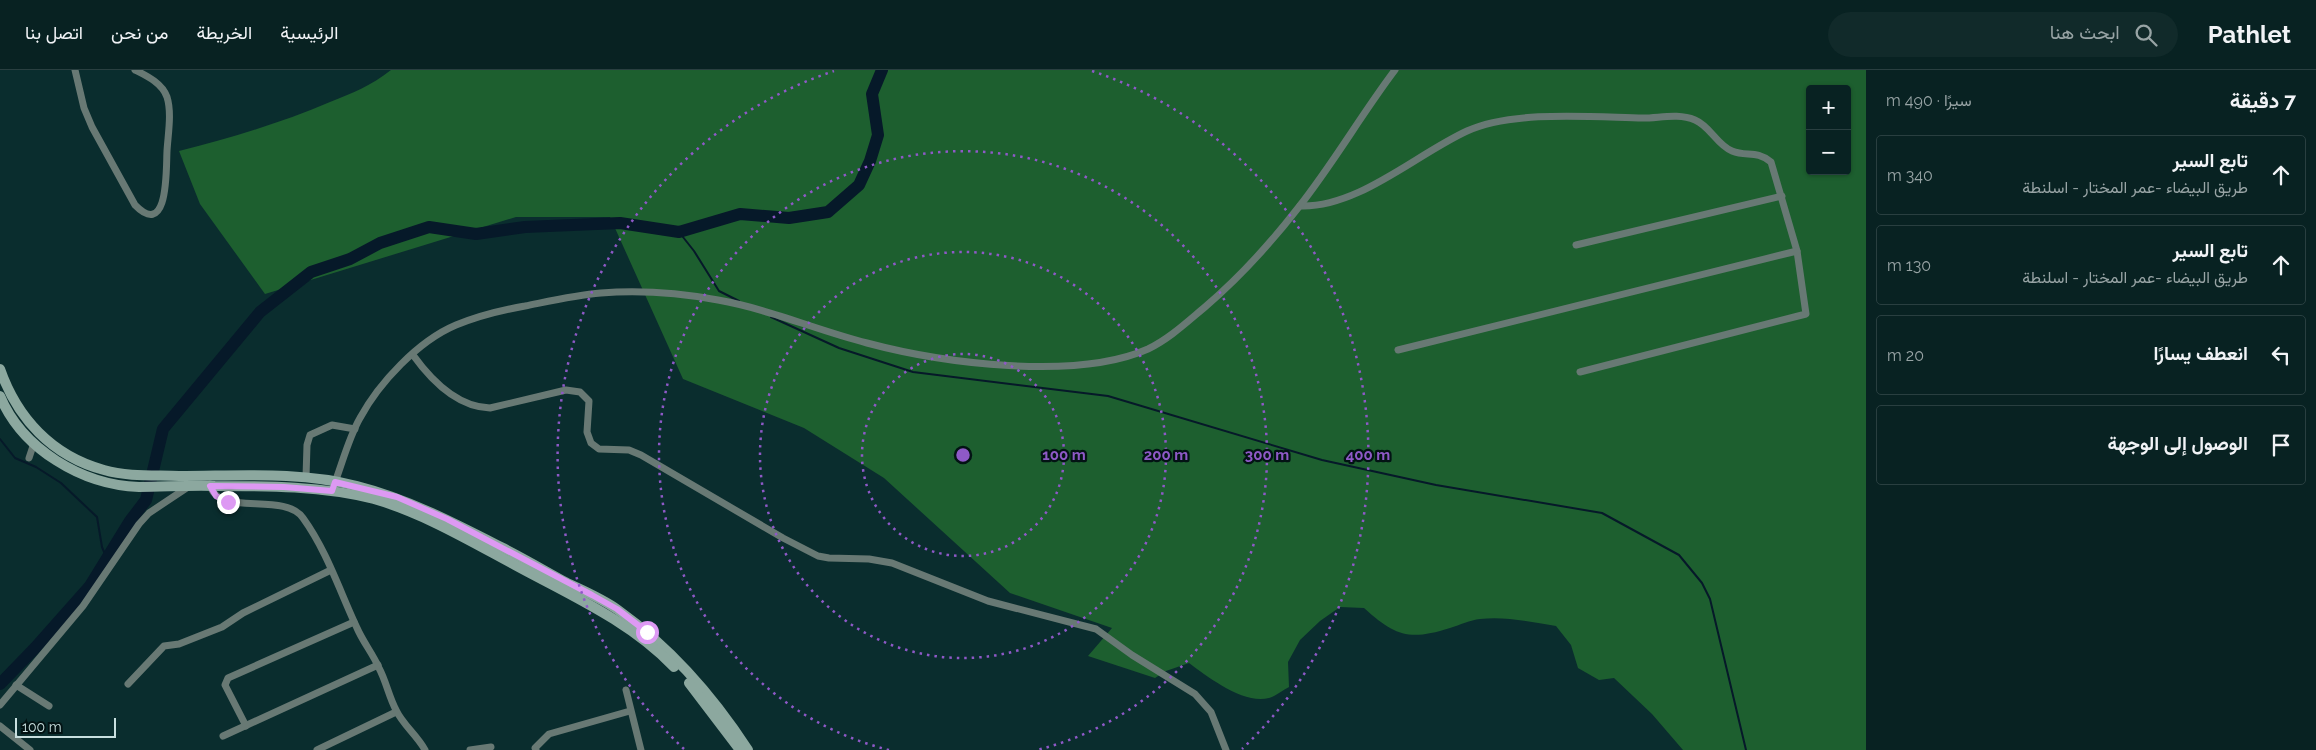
<!DOCTYPE html>
<html lang="ar">
<meta charset="utf-8">
<style>
:root{--surface:#082222;--page:#112a2a;--text:#f1f3f6;--muted:#98a4a5;--line:#293f40}
body{margin:0;font-family:Raleway,Vazirmatn,sans-serif;background:var(--page);color:var(--text);direction:rtl}
.controls{position:absolute;right:15px;top:15px;display:grid;overflow:hidden;border-radius:5px;box-shadow:0 1px 4px #0004}
.controls button{width:45px;height:45px;display:grid;place-items:center;padding:0;border:0;border-bottom:1px solid var(--line);background:var(--surface);color:var(--text);font:25px sans-serif}
.scale{position:absolute;left:15px;bottom:12px;width:101px;box-sizing:border-box;padding-left:5px;border:2px solid #c8dfdf;border-top:0;font-size:14px;line-height:18px;white-space:nowrap;color:#c8dfdf;-webkit-text-stroke:4px #031314;paint-order:stroke}
.stop{position:absolute;width:15px;height:15px;margin:-11px;border:4px solid #dd99f3;border-radius:50%;background:#fff}
.stop.end{background:#dd99f3;border-color:#fff;box-shadow:0 1px 5px #0008}
.list{margin:0;padding:0;list-style:none}
h2{display:flex;justify-content:space-between;align-items:center;height:65px;margin:0;padding:0 20px;font-size:21px}
h2 small{font-size:16px;font-weight:400;color:var(--muted)}
.list li{display:grid;grid-template-columns:32px 1fr auto;gap:15px;align-items:center;box-sizing:border-box;height:80px;margin:0 10px 10px;padding:0 10px;border:1px solid var(--line);border-radius:5px}
.list b{display:block;font-size:19px;white-space:nowrap}
.list p{margin:0;font-size:16px;white-space:nowrap;color:var(--muted)}
.list em{font-size:16px;font-style:normal;color:var(--muted)}
.icon{flex:none;width:28px;height:28px;fill:none;stroke:currentColor;stroke-width:2;stroke-linecap:round;stroke-linejoin:round}
.map{position:relative;flex:none;width:1866px;height:680px;overflow:hidden;direction:ltr}
header{display:flex;align-items:center;gap:30px;box-sizing:border-box;height:70px;padding:0 25px;background:var(--surface);border-bottom:1px solid var(--line)}
header strong{font-size:24px}
nav{display:flex;gap:28px;margin-inline-start:auto;font-size:18px}
.search{width:350px;height:45px;background:var(--page);display:flex;align-items:center;gap:12px;box-sizing:border-box;padding:0 18px;border-radius:28px;color:var(--muted);font-size:19px}
main{display:flex}
aside{flex:1;background:var(--surface)}
.map>svg:first-child{display:block}
</style>
<header>
<strong>Pathlet</strong>
<div class="search"><svg class="icon" aria-label="search" viewBox="0 0 24 24"><circle cx="10" cy="10" r="6"/><path d="M15 15l6 6"/></svg>ابحث هنا</div>
<nav><a>الرئيسية</a><a>الخريطة</a><a>من نحن</a><a>اتصل بنا</a></nav>
</header>
<main>
<aside>
<h2>7 دقيقة<small>سيرًا · 490 m</small></h2>
<ul class="list">
<li><svg class="icon" aria-label="ahead" viewBox="0 0 24 24"><path d="M12 20V5M6 11l6-6 6 6"/></svg><div><b>تابع السير</b><p>طريق البيضاء -عمر المختار - اسلنطة</p></div><em>340 m</em></li>
<li><svg class="icon" aria-label="ahead" viewBox="0 0 24 24"><path d="M12 20V5M6 11l6-6 6 6"/></svg><div><b>تابع السير</b><p>طريق البيضاء -عمر المختار - اسلنطة</p></div><em>130 m</em></li>
<li><svg class="icon" aria-label="left" viewBox="0 0 24 24"><path d="M17 20v-9H6M10 6l-5 5 5 5"/></svg><div><b>انعطف يسارًا</b></div><em>20 m</em></li>
<li><svg class="icon" aria-label="arrive" viewBox="0 0 24 24"><path d="M6 21V4h12l-3 4 3 4H6"/></svg><div><b>الوصول إلى الوجهة</b></div></li>
</ul>
</aside>
<div class="map">
<svg width="1866" height="680" viewBox="0 0 1866 680">
<rect width="100%" height="100%" fill="#0a2d2e"/>
<path fill="#1d5f2f" fill-rule="evenodd" d="M391 0H1866V680H1683L1652 644 1614 608 1599 610 1578 598 1571 575 1556 556C1530 552 1505 546 1480 549 1470 550 1460 555 1450 558 1409 571 1395 566 1364 538L1340 537 1320 551 1300 570 1288 592 1289 617C1283 620 1276 626 1269 628 1244 635 1208 607 1189 593L1166 601 1155 608 1088 586 1112 558 1010 523 884 408 804 358 683 309 610 147H516L265 224 200 134 179 81C230 68 281 53 330 32 352 23 371 16 391 0ZM1810 19H1847V101H1810Z"/>
<g fill="none" stroke-linecap="round" stroke-linejoin="round">
<g stroke="#061929" stroke-width="2">
<path d="M679 162 694 181 719 221 739 231"/>
<path d="M771 247 839 278 913 302 1108 326 1322 390 1436 415 1602 443 1679 485 1702 513 1710 529 1746 680"/>
<path d="M0 369 15 388 36 397 61 413 97 447 102 477 107 489"/>
</g>
<path stroke="#061929" stroke-width="12" d="M0 614 35 578 90 516 130 451 146 430 163 359 260 242 311 202 350 189 380 173 429 157 476 164 525 157 620 153 679 162 740 144 789 148 828 142 859 115 870 91 878 65 872 24 882 0"/>
<g stroke="#687974" stroke-width="7">
<path d="M75 0 84 38 92 57 135 135C169 170 166 98 167 81 168 64 172 43 167 27 162 13 147 6 135 0"/>
<path d="M1300 136C1358 138 1415 85 1467 61 1513 40 1592 47 1643 48 1660 48 1678 43 1695 50 1710 56 1717 75 1732 81 1747 87 1756 80 1771 92L1797 181 1806 244 1580 302"/>
<path d="M1576 175 1782 126"/>
<path d="M1398 280 1797 181"/>
<path d="M413 285C431 310 458 337 490 338L566 320 580 322 589 331 587 362 591 373 599 379 629 380 641 385 783 468 818 486 829 488 869 489 892 493 988 531 1096 559 1132 585 1195 624 1211 642 1226 680"/>
<path d="M29 388 34 373"/>
<path d="M306 407 307 375 310 365 332 355 355 359"/>
<path d="M210 414C216 448 284 421 303 448 327 481 340 522 357 558 363 572 373 584 379 598 386 611 389 627 396 640 403 655 417 665 425 680"/>
<path d="M334 415C342 394 349 367 360 348 379 313 418 271 456 255 478 246 502 240 525 236 550 231 576 225 601 223 639 220 680 223 718 230 769 239 816 260 867 273 942 293 1076 311 1148 279 1169 269 1187 252 1205 237 1240 207 1270 174 1298 138 1333 94 1361 45 1395 0"/>
<path d="M128 614 164 576 179 574 222 557 243 543 331 500"/>
<path d="M16 615 49 636"/>
<path d="M626 620 641 680"/>
<path d="M0 635 83 536 139 454 149 443 188 417"/>
<path d="M0 656 30 680"/>
<path d="M246 656 225 615 228 608 354 552"/>
<path d="M223 666 378 595"/>
<path d="M317 680 396 642"/>
<path d="M470 680 491 677"/>
<path d="M536 680 535 678 549 664 630 641"/>
</g>
<g stroke="#8ca89f" stroke-width="10">
<path d="M0 299C17 348 52 386 104 400 128 407 155 405 179 406 239 406 299 401 357 416 408 429 454 453 501 477 523 488 545 501 567 513 584 521 603 529 618 540 671 578 713 626 748 680"/>
<path d="M0 326C22 379 82 415 139 417 164 417 190 415 215 416 268 416 322 416 374 429 423 443 470 471 515 495 570 525 630 551 674 597"/>
<path d="M689 613 740 680"/>
</g>
</g>
<g fill="none" stroke-linecap="round" stroke-linejoin="round">
<path stroke="#dd99f3" stroke-width="6" d="M228 432 216 426 210 416 284 417 332 421 335 412 397 427 447 449 592 525 617 539 647 562"/>
</g>
<g fill="none" stroke="#8e59c7" stroke-width="2.5" stroke-dasharray="2.5 5">
<circle cx="963" cy="385" r="101"/>
<circle cx="963" cy="385" r="203"/>
<path d="M889 680A304 304 0 1 1 1037 680"/>
<path d="M684 679A405 405 0 0 1 834 1M1092 1A405 405 0 0 1 1242 679"/>
</g>
<circle cx="963" cy="385" r="8" fill="#8e59c7" stroke="#031314" stroke-width="2.5"/>
<g font-size="15" text-anchor="middle" font-weight="bold" fill="#8e59c7" stroke="#031314" stroke-width="4.5" stroke-linejoin="round" paint-order="stroke">
<text x="1064" y="390">100 m</text>
<text x="1166" y="390">200 m</text>
<text x="1267" y="390">300 m</text>
<text x="1368" y="390">400 m</text>
</g>
</svg>
<div class="controls">
<button>+</button>
<button>−</button>
</div>
<div class="scale">100 m</div>
<div class="stop" style="left:647px;top:562px"></div>
<div class="stop end" style="left:228px;top:432px"></div>
</div>
</main>
